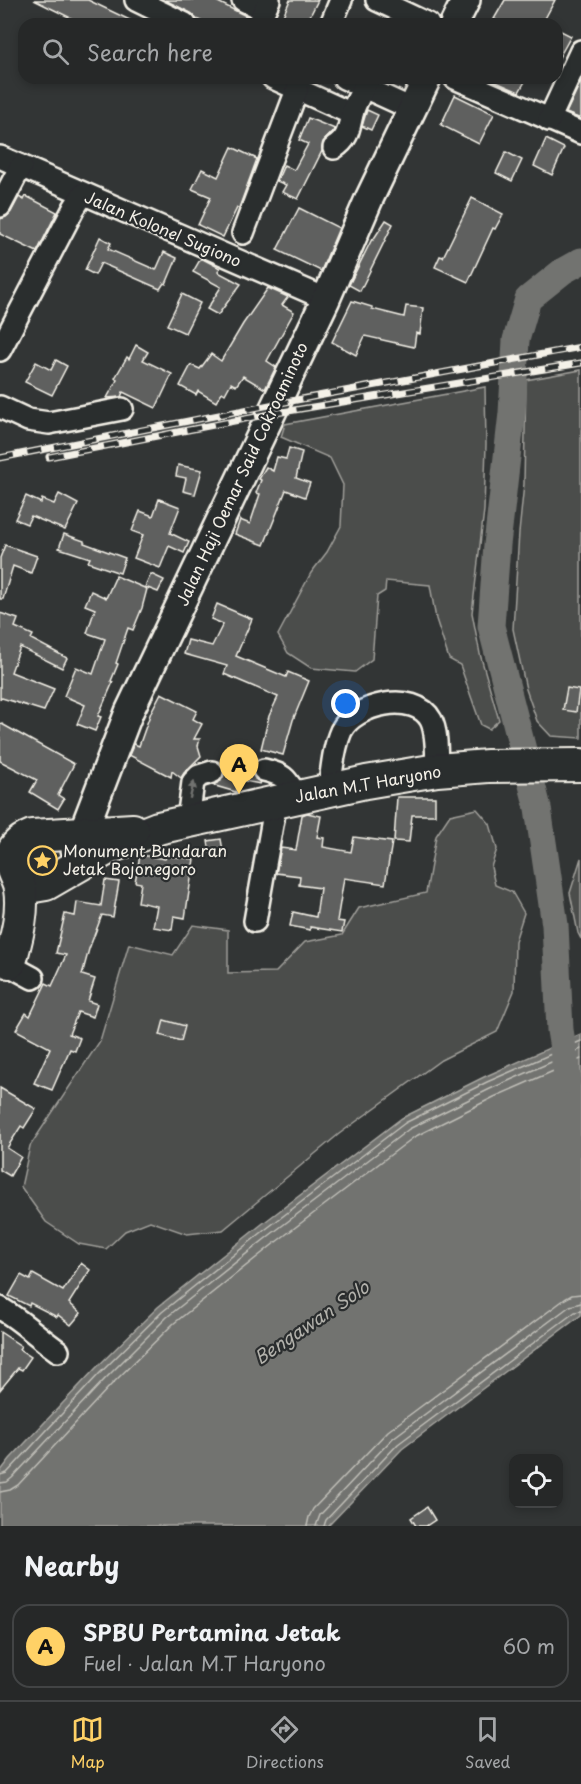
<!DOCTYPE html>
<meta charset="utf-8">
<style>
:root{--surface:#262828;--page:#323434;--text:#f1f3f6;--muted:#a4a6a8;--line:#424445;--accent:#ffd166}
body{margin:0;font-family:"Playpen Sans",sans-serif;background:var(--page);color:var(--text)}
.controls{position:absolute;right:18px;bottom:18px;display:grid;overflow:hidden;border-radius:12px;box-shadow:0 3px 9px #0003}
.controls button{width:54px;height:54px;display:grid;place-items:center;padding:0;border:0;border-bottom:2px solid var(--line);background:var(--surface);color:var(--text);font:30px sans-serif}
.you{position:absolute;left:346px;top:704px;width:21px;height:21px;margin:-15px;border:4px solid #fff;border-radius:50%;background:#1a73e8;box-shadow:0 0 0 9px #1a73e833}
.badge{display:grid;place-items:center;width:39px;height:39px;border-radius:50%;background:var(--accent);color:#111;font-size:20px;font-weight:700}
.pin{position:absolute;translate:-50% -50px;filter:drop-shadow(0 2px 3px #0008)}
.pin::after{content:'';position:absolute;top:32px;width:21px;height:18px;background:inherit;clip-path:polygon(0 0,100% 0,50% 100%)}
.list{margin:0;padding:0;list-style:none}
h2{display:flex;justify-content:space-between;align-items:center;height:78px;margin:0;padding:0 24px;font-size:26px}
h2 small{font-size:20px;font-weight:400;color:var(--muted)}
.list li{display:grid;grid-template-columns:39px 1fr auto;gap:18px;align-items:center;box-sizing:border-box;height:84px;margin:0 12px 12px;padding:0 12px;border:2px solid var(--line);border-radius:18px}
.list b{display:block;font-size:22px;white-space:nowrap}
.list p{margin:0;font-size:20px;white-space:nowrap;color:var(--muted)}
.list em{font-size:20px;font-style:normal;color:var(--muted)}
.icon{flex:none;width:33px;height:33px;fill:none;stroke:currentColor;stroke-width:2;stroke-linecap:round;stroke-linejoin:round}
.map{position:relative;flex:none;width:581px;height:1526px;overflow:hidden}
.search{position:absolute;background:var(--surface);box-shadow:0 3px 9px #0003;left:18px;right:18px;top:18px;height:66px;display:flex;align-items:center;gap:15px;box-sizing:border-box;padding:0 21px;border-radius:18px;color:var(--muted);font-size:22px}
.sheet{height:174px;background:var(--surface)}
nav{display:flex;justify-content:space-around;align-items:center;box-sizing:border-box;height:84px;border-top:2px solid var(--line);background:var(--surface);font-size:16px;color:var(--muted)}
nav a{display:grid;justify-items:center;gap:3px}
nav .on{color:var(--accent)}
.map>svg:first-child{display:block}
</style>
<div class="map">
<svg width="581" height="1526" viewBox="0 0 581 1526">
<rect width="100%" height="100%" fill="#323535"/>
<filter id="ink" filterUnits="userSpaceOnUse"><feTurbulence type="fractalNoise" baseFrequency=".0167" numOctaves="2"/><feDisplacementMap in="SourceGraphic" scale="12" xChannelSelector="R" yChannelSelector="G"/><feConvolveMatrix kernelMatrix="1 2 1 2 8 2 1 2 1" color-interpolation-filters="sRGB"/></filter>
<g filter="url(#ink)">
<g fill="#4b4d4c" stroke="#a09f9a" stroke-width="1.5">
<path d="M581 370V738L551 736 537 721 526 689 513 629 519 533 524 484 526 380Z"/>
<path d="M485 387 486 444 484 510 472 613 480 654 499 720 489 729 481 725 460 665 449 659 436 619 430 585 386 581 385 591 377 596 372 659 355 672 311 668 288 653 278 635 311 573 327 552 341 526 343 485 330 458 281 437 285 424Z"/>
<path d="M477 809 490 824 497 849 491 867 495 885 512 892 524 913 515 941 514 991 497 1032 441 1060 339 1134 223 1230 187 1234 150 1221 125 1231 106 1249 79 1244 46 1222 21 1187 30 1146 100 1041 129 944 173 955 193 925 228 930V973L276 972 305 942 342 935 359 908 426 893 436 836 450 815Z"/>
<path d="M581 858V939L578 933 570 893Z"/>
</g>
<path fill="#727370" stroke="#a6a5a0" stroke-width="1.5" d="M581 1034V1315L402 1449 328 1526H0V1472L10 1459 95 1369 158 1307 262 1224 402 1118 484 1077Z"/>
<g fill="none" stroke-linecap="round" stroke-linejoin="round">
<g stroke="#c0bfb8" stroke-width="1.5">
<path d="M0 1475 7 1473 99 1374 162 1312 266 1229 405 1123 487 1082 581 1041"/>
<path d="M0 1483 7 1482 12 1478 105 1379 167 1317 270 1235 409 1129 490 1089 581 1049"/>
<path d="M0 1492 10 1490 18 1485 111 1385 173 1324 276 1242 414 1137 494 1097 581 1059"/>
<path d="M307 1526 309 1517 313 1509 388 1431 565 1299 572 1295 581 1294"/>
<path d="M316 1526 320 1515 393 1438 570 1306 581 1303"/>
<path d="M324 1526 326 1520 398 1444 575 1312 581 1311"/>
</g>
<path stroke="#727370" stroke-width="27" d="M568 1080 560 1030 555 925 538 808 491 626 497 545 512 413 516 340 528 299 563 271 581 261"/>
</g>
<g fill="#5f605f" stroke="#f4f1e8" stroke-width="1.5">
<path d="M34 0H88L138 24H83Z"/>
<path d="M165 0H214L246 16 242 24H208L196 19 191 13Z"/>
<path d="M290 0H318L306 24H299L283 16Z"/>
<path d="M505 0H555L542 24H503L494 19Z"/>
<path d="M557 29 571 36 557 61Z"/>
<path d="M487 78H527L519 92Z"/>
<path d="M581 81V119L566 113Z"/>
<path d="M455 95 494 114 479 144 441 125Z"/>
<path d="M367 110 378 115 371 130 362 126Z"/>
<path d="M308 118 335 129 323 142 322 151 298 199 282 192 286 185 277 181 284 165 294 170 308 144 299 140Z"/>
<path d="M546 139 564 148 552 175 534 166Z"/>
<path d="M232 147 257 159 239 208H237L223 237 198 225 211 197 192 189 202 169 218 177Z"/>
<path d="M506 152 522 160 512 181 496 173Z"/>
<path d="M26 196 57 212 37 252 0 234V219L6 217 11 212 19 197 24 200Z"/>
<path d="M472 198 503 214 495 229 493 228 468 282 435 267 440 256 443 257Z"/>
<path d="M299 208 339 228 321 271 277 250Z"/>
<path d="M386 220 393 224 360 291 349 285 372 239 373 240Z"/>
<path d="M100 237 111 243 108 249 156 270 164 252 177 258 166 284 164 283 160 289 101 263 95 275 85 270Z"/>
<path d="M201 258 220 268 218 272 241 284 218 315 207 309 221 287 193 272Z"/>
<path d="M268 288 288 297 282 305 294 312 267 361 276 367 265 389 243 376 236 386 231 383 225 394 222 392 216 402 198 391 196 395 180 386 191 365 200 369 211 354 221 361 243 324Z"/>
<path d="M182 294 200 303 185 333 167 325Z"/>
<path d="M352 301 372 307V309L404 317 406 306 423 308 420 334 416 333 414 347 365 336 356 355 332 342Z"/>
<path d="M136 345 148 352 143 360 172 374 156 408 123 392 121 397 107 398 117 380 115 378 127 357 129 359Z"/>
<path d="M56 360 67 366 52 395 25 382 36 362 51 370Z"/>
<path d="M289 448 302 452 296 478 310 483 305 497 286 490 264 545 235 534 240 520 250 524 260 494 256 493 261 480 259 479 266 467 273 471 277 457 286 459Z"/>
<path d="M178 465 202 470 195 494 183 491 186 478 176 476Z"/>
<path d="M59 494 78 504 65 530 31 516 27 524 15 519 26 496 41 503 42 499 54 504Z"/>
<path d="M159 499 180 507 170 533 189 542 184 553 169 546 160 568 134 558 143 535 132 531 140 511 153 516Z"/>
<path d="M64 534 84 541V543L125 558 120 573 88 562 90 558 59 548Z"/>
<path d="M5 545 37 556 31 573 13 566 3 599H0V558Z"/>
<path d="M151 574 164 580 158 592 145 587Z"/>
<path d="M116 576 147 589 142 608 133 630 128 628 116 663 118 664 111 681 113 682 98 716 101 717 95 731 77 724 85 705 64 696 76 667 93 674 105 639 87 633 95 609 85 605 91 591 106 598Z"/>
<path d="M217 604 252 619 236 656 286 677 288 672 309 681 293 720 283 755 261 749 269 716 278 697 224 674 227 666 184 654 188 640 212 646 223 624 211 619Z"/>
<path d="M0 613 18 619 15 627 33 635 31 639 67 658 62 668 20 647 11 672 54 689 44 711 2 698 0 699Z"/>
<path d="M567 688 579 690 576 712 563 710Z"/>
<path d="M161 693 197 711 193 719 202 724 194 739H200L198 746 201 756 184 773 181 778 172 771 171 777 129 755 134 744 139 746 151 712Z"/>
<path d="M0 723 74 764 58 795 64 799 58 809 30 792 37 780 0 761Z"/>
<path d="M238 753 259 759 255 762 252 766V773L255 779 261 782 260 784 239 780 236 792 212 785 221 781 224 775V769L221 763 235 765Z"/>
<path d="M397 797H435V815H412L409 842 394 841Z"/>
<path d="M307 813 321 816 317 837 324 838 323 847 351 852 354 837 392 842 385 884 344 878 337 921 344 922 342 932 310 927V930L290 926 293 912 316 917 320 888 299 885 300 876 276 873 281 848 296 850 302 815Z"/>
<path d="M221 839 223 851 210 853 208 841Z"/>
<path d="M140 855 165 859 166 856 194 859 185 918 174 916 172 930 153 927 157 906 138 902 141 883 135 882Z"/>
<path d="M105 880 119 882 113 917 102 915 89 949 82 975 95 979 88 1001 97 1004 93 1017 78 1012 69 1034 80 1038 75 1051 70 1049 52 1090 34 1083 50 1048 16 1030 26 1013 30 1016 46 983 52 986 66 955 56 953 65 914 75 916 77 902 101 906Z"/>
<path d="M164 1020 185 1026 181 1041 160 1035Z"/>
<path d="M0 1088 36 1109 24 1128 21 1126 7 1148 21 1157 10 1176 0 1170Z"/>
<path d="M81 1263 90 1270 69 1303 81 1313 71 1325 58 1315 57 1317 30 1303 29 1306 9 1296 21 1275 30 1280 33 1274 63 1291Z"/>
<path d="M0 1332 21 1346 19 1349 31 1357 22 1370 18 1368 0 1390Z"/>
<path d="M427 1507 435 1520 426 1526H416L411 1518Z"/>
</g>
<g fill="none" stroke-linecap="round" stroke-linejoin="round">
<path stroke="#4f5150" stroke-width="21" stroke-dasharray="21 10" stroke-linecap="butt" d="M212 772C231 768 246 765 264 770"/>
<defs>
<g id="minor">
<path d="M136 0 185 24"/>
<path d="M243 0 264 10"/>
<path d="M377 0 428 24"/>
<path d="M258 24 269 0"/>
<path d="M331 24 341 0"/>
<path d="M273 78 352 114"/>
<path d="M344 78 412 109"/>
<path d="M455 78 581 133"/>
<path d="M549 120 581 51"/>
<path d="M334 148C352 137 348 122 355 105 359 96 364 87 369 78"/>
<path d="M0 157 326 299"/>
<path d="M0 206 21 166"/>
<path d="M243 233 297 90"/>
<path d="M0 350 74 208 83 194"/>
<path d="M0 407 28 420 49 423 122 409"/>
<path d="M264 770C286 775 286 779 297 796"/>
<path d="M329 790C332 771 333 749 341 731 354 704 415 690 431 720 438 734 436 755 437 770"/>
<path d="M188 820 193 782 199 776 212 772"/>
<path d="M255 921 276 802"/>
<path d="M9 965 33 978"/>
<path d="M0 1308C21 1320 38 1337 58 1351"/>
</g>
<g id="major">
<path d="M454 24 466 0"/>
<path d="M75 849 83 832 129 712 326 299 369 199 427 78"/>
</g>
<g id="highway">
<path d="M18 878 28 885 34 886 46 884 110 847 158 828 366 782 437 770 488 766 581 765"/>
<path d="M10 962C16 939 24 913 20 889 18 878 10 869 11 858 13 846 22 840 32 836L133 830"/>
</g>
</defs>
<use href="#minor" stroke="#f4f1e8" stroke-width="26"/>
<use href="#major" stroke="#f4f1e8" stroke-width="32"/>
<use href="#highway" stroke="#f4f1e8" stroke-width="36"/>
<use href="#minor" stroke="#2a2d2e" stroke-width="21"/>
<use href="#major" stroke="#2a2d2e" stroke-width="27"/>
<use href="#highway" stroke="#2a2d2e" stroke-width="32"/>
<defs>
<g id="rail">
<path d="M49 457 270 414 581 363"/>
<path d="M0 458 275 404 581 347"/>
</g>
</defs>
<use href="#rail" stroke="#f4f1e8" stroke-width="7"/>
<use href="#rail" stroke="#2a2d2e" stroke-width="4.5" stroke-dasharray="14" stroke-linecap="butt"/>
</g>
<defs><path id="oneway-solid" d="M-6-.8H1V-3.2L6.5 0L1 3.2V.8H-6Z" transform="scale(1.5)"/></defs>
<use fill="#71726f" href="#oneway-solid" transform="translate(192 790) rotate(-76)"/>
</g>
<defs>
<symbol id="sight-ring" viewBox="-11 -11 22 22"><circle r="9.5" fill="#2a2d2e" stroke="#ffd166" stroke-width="1.5"/><path d="M0-6L1.8-2.2L6-1.7L2.9 1.2L3.7 5.4L0 3.3L-3.7 5.4L-2.9 1.2L-6-1.7L-1.8-2.2Z" fill="#ffd166"/></symbol>
</defs>
<g fill-rule="evenodd">
<use href="#sight-ring" x="26" y="844" width="33" height="33"/>
</g>
<g text-anchor="middle" stroke-width="4.5" stroke-linejoin="round" paint-order="stroke">
<g font-size="16" fill="#f4f1e8" stroke="#2a2d2e">
<text transform="translate(163 229) rotate(23)" y="6">Jalan Kolonel Sugiono</text>
<text transform="translate(242 474) rotate(-65)" y="6">Jalan Haji Oemar Said Cokroaminoto</text>
<text transform="translate(368 784) rotate(-10)" y="6">Jalan M.T Haryono</text>
</g>
<g font-size="16" fill="#f4f1e8" stroke="#2a2d2e" text-anchor="start">
<text x="63" y="857">Monument Bundaran<tspan x="63" dy="18">Jetak Bojonegoro</tspan></text>
</g>
<g font-size="18" font-style="italic" fill="#b3b2ac" stroke="#2a2d2e">
<text transform="translate(312 1323) rotate(-34)" y="6">Bengawan Solo</text>
</g>
</g>
</svg>
<div class="controls">
<button><svg class="icon" aria-label="locate" viewBox="0 0 24 24"><circle cx="12" cy="12" r="6"/><path d="M12 2v4M12 18v4M2 12h4M18 12h4"/></svg></button>
</div>
<div class="you"></div>
<div class="pin badge" style="left:239px;top:794px">A</div>
<div class="search"><svg class="icon" aria-label="search" viewBox="0 0 24 24"><circle cx="10" cy="10" r="6"/><path d="M15 15l6 6"/></svg>Search here</div>
</div>
<section class="sheet">
<h2>Nearby<small></small></h2>
<ul class="list">
<li><span class="badge">A</span><div><b>SPBU Pertamina Jetak</b><p>Fuel · Jalan M.T Haryono</p></div><em>60 m</em></li>
</ul>
</section>
<nav>
<a class="on"><svg class="icon" aria-label="map" viewBox="0 0 24 24"><path d="M3 6l6-2 6 2 6-2v14l-6 2-6-2-6 2zM9 4v14M15 6v14"/></svg>Map</a>
<a><svg class="icon" aria-label="directions" viewBox="0 0 24 24"><path d="M12 3l9 9-9 9-9-9zM9 14v-3h6M13 9l2 2-2 2"/></svg>Directions</a>
<a><svg class="icon" aria-label="saved" viewBox="0 0 24 24"><path d="M7 4h10v16l-5-4-5 4z"/></svg>Saved</a>
</nav>
